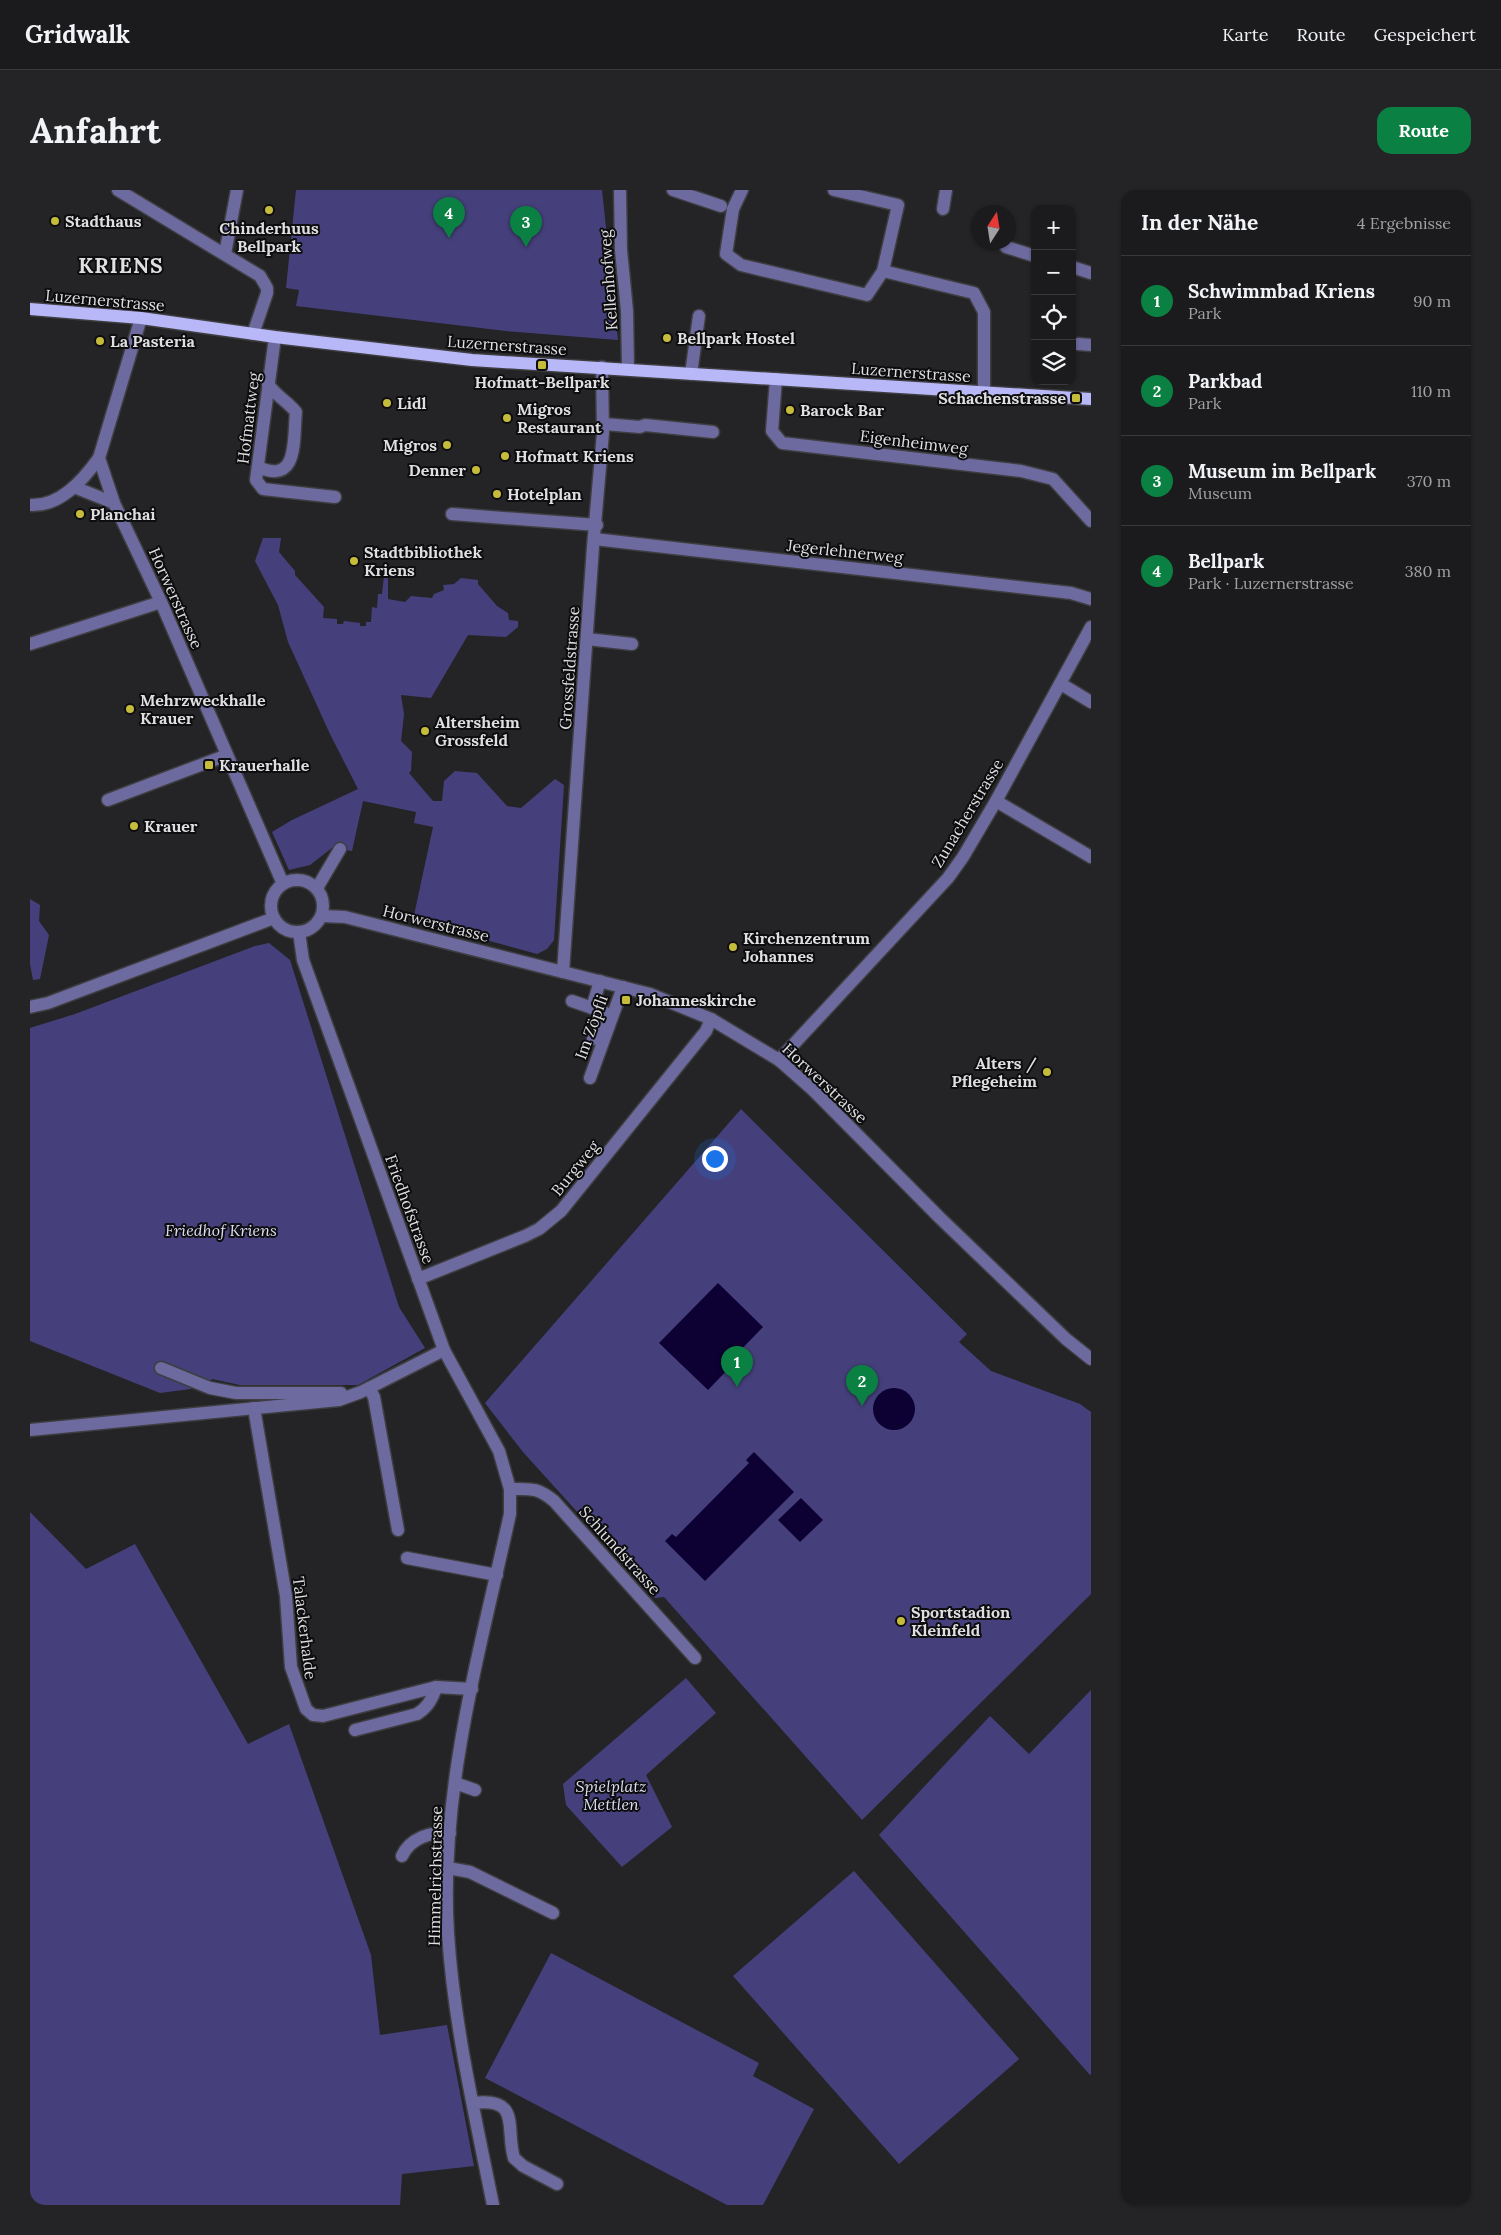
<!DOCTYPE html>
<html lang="de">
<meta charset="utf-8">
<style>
:root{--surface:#1b1b1d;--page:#242426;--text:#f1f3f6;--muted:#a0a1a4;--line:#39393b;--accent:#0b8043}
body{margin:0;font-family:Lora,serif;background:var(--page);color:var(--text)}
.controls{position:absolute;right:15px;top:15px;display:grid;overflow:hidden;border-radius:10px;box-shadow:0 1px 4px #0004}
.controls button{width:45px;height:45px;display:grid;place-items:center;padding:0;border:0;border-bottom:1px solid var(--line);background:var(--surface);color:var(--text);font:25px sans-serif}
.compass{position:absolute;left:941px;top:15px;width:45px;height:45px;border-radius:50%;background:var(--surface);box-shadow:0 1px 4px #0004;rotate:12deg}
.you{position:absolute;left:684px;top:968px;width:18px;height:18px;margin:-12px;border:4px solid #fff;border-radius:50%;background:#1a73e8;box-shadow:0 0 0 8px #1a73e833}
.badge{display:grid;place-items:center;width:32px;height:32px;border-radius:50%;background:var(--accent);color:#fff;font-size:16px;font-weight:700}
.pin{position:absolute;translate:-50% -41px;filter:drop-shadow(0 1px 2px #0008)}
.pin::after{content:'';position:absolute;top:26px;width:18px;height:15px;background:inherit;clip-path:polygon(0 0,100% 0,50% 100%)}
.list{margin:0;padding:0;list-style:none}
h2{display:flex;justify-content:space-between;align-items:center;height:65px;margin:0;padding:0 20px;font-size:21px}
h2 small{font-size:16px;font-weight:400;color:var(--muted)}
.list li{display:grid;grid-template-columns:32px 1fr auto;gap:15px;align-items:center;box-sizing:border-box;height:90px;padding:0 20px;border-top:1px solid var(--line)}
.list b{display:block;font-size:19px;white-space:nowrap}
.list p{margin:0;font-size:16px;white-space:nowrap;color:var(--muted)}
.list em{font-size:16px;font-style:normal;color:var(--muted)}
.icon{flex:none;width:28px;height:28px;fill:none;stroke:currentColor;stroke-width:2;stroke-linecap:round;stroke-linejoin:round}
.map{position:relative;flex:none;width:1061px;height:2015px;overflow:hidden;border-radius:15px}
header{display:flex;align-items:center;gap:30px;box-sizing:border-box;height:70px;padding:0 25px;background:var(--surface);border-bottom:1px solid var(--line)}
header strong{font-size:24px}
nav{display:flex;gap:28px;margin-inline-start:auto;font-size:18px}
.intro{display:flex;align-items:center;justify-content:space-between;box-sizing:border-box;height:120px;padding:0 30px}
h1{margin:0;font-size:35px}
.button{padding:12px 22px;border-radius:15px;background:var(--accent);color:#fff;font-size:18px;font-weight:700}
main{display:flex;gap:30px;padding:0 30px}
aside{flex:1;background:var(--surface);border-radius:15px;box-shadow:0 1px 4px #0004}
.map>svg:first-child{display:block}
</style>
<header>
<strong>Gridwalk</strong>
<nav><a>Karte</a><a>Route</a><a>Gespeichert</a></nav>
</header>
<div class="intro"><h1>Anfahrt</h1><a class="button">Route</a></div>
<main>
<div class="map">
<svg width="1061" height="2015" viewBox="0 0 1061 2015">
<rect width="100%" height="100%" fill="#242427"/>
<g fill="#45407b">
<path d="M266 0H572L588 150 476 141 266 116 269 100 256 98Z"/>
<path d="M233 348H251L249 362 265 381V385L294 417 293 428 307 429V434H313L314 431 330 433V436H336V432H341L342 417 347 418 348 404H352L354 386H358V409L375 412 381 406 402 408 404 404 414 400 413 395 424 394 431 388 448 390V394L467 416 478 423 479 430 488 431V437L476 447 438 445 401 508 371 505 374 524 371 551 382 562 381 581 379 583 403 611H412L414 591 425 581 447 583 477 616 491 618 525 589 534 595 524 750 517 759 507 764 383 730 403 637 384 633 386 622 333 611 322 661 302 658 280 675 259 680 242 642 262 630 328 599 300 544 258 452 248 415 225 371Z"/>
<path d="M0 709 10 715 9 731 19 745 10 789 3 790 0 774Z"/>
<path d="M239 753 260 770 369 1117 395 1158 328 1195H210L182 1189 168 1198 130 1203 0 1151V838L45 824 225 756Z"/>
<path d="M711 919 937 1144 929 1152 961 1181 1050 1214 1061 1222V1404L832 1630 634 1407 625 1408 493 1262 455 1213Z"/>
<path d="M0 1322 56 1379 105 1354 218 1554 259 1534 341 1765 350 1845 417 1835 444 1976 372 1984 370 2015H0Z"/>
<path d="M656 1488 686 1523 616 1585 642 1637 592 1677 536 1615 533 1594Z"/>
<path d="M1061 1500V1884L1060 1885 849 1645 960 1526 999 1564Z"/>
<path d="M824 1681 989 1869 869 1974 703 1786Z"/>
<path d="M521 1763 729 1873 723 1886 784 1919 733 2015H697L455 1888Z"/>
</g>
<g fill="#0d0032">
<path d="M688 1093 733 1137 702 1169 705 1172 678 1200 629 1153Z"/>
<circle cx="864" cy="1219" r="21"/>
<path d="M724 1262 764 1302 675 1391 635 1351 642 1344 646 1347 719 1273 716 1270Z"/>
<path d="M771 1308 793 1330 770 1352 748 1330Z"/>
</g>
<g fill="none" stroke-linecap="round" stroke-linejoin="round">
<defs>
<g id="minor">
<path d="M88 0 230 86 237 98V103L223 144"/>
<path d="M590 0 591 60 597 121 598 178"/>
<path d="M643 0 691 16"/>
<path d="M712 0 703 19 696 64 711 75 837 105 853 81 868 15 804 0"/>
<path d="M913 19 916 0"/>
<path d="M976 57 1005 66"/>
<path d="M195 64 207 0"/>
<path d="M1042 77 1061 83"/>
<path d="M853 81 944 103 954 122V203"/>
<path d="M111 128 69 268 84 313 131 412 253 694"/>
<path d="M245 147 226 290 233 299 305 307"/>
<path d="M1048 154 1061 155"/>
<path d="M661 184 669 126"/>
<path d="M746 189 742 241 752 253 991 281 1023 289 1061 331"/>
<path d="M574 234 610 237 615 235 683 242"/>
<path d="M228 277C269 295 263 250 266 222 257 211 246 206 238 194"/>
<path d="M44 297 84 313"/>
<path d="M0 315C30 317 53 290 69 268"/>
<path d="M422 324 567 335"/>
<path d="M564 349 1041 403 1061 409"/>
<path d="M557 449 602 454"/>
<path d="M0 454 131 412"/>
<path d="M1031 494 1061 512"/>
<path d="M78 610 197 565"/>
<path d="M966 611 1061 667"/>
<circle cx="267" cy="716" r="26"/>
<path d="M287 698 310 659"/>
<path d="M292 726 315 727 620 804 681 829 749 870 783 900 910 1028 1036 1149 1061 1169"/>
<path d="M269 742 273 770 414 1160 469 1261 480 1299V1324C450 1461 409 1602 418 1744 424 1835 445 1925 463 2015"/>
<path d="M533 782 563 357 573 243 572 177"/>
<path d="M542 811 574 822 563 849"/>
<path d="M0 817 18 813 244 728"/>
<path d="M562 818 570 791"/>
<path d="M749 870 918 688 933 667 966 611 1061 437"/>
<path d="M560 888 593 797"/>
<path d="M388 1089 495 1046 509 1039 531 1021 676 841 681 829"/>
<path d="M131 1178 180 1198 206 1203H311"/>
<path d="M339 1198 344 1207 368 1340"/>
<path d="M224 1218 256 1406 261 1477 276 1519 283 1525 293 1526 406 1497 442 1499"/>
<path d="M0 1240 309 1210 331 1202 414 1160"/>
<path d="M480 1299C501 1299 507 1297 524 1311L665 1468"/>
<path d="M377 1368 467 1385"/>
<path d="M325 1540 387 1524C397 1518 403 1508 406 1497"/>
<path d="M425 1593 445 1600"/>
<path d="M372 1666C380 1648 402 1641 420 1643"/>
<path d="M418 1678 440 1682 523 1723"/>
<path d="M443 1913C492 1907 475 1938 484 1968L493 1976 527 1994"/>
</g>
<path id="major" d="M0 119 111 128 245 147 442 170 1061 209"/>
</defs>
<use href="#minor" stroke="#3e3e41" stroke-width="15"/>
<use href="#major" stroke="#3e3e41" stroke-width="15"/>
<use href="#minor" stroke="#6c6a9f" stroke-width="12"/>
<use href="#major" stroke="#b8b7f8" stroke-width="12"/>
</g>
<g fill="#c6bc3c" stroke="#0d0d0f" stroke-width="2">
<circle cx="239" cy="20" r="5"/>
<circle cx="25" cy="31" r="5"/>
<circle cx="637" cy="148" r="5"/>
<circle cx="70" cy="151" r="5"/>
<rect x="507" y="170" width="10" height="10" rx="2.5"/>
<rect x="1041" y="203" width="10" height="10" rx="2.5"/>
<circle cx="357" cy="213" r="5"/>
<circle cx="760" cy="220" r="5"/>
<circle cx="477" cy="228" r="5"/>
<circle cx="417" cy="255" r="5"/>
<circle cx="475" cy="266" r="5"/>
<circle cx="446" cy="280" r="5"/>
<circle cx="467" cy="304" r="5"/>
<circle cx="50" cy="324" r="5"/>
<circle cx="324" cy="371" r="5"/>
<circle cx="100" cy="519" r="5"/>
<circle cx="395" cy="541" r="5"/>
<rect x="174" y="570" width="10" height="10" rx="2.5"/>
<circle cx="104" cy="636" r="5"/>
<circle cx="703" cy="757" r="5"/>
<rect x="591" y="805" width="10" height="10" rx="2.5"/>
<circle cx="1017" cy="882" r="5"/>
<circle cx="871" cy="1431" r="5"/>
</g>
<g text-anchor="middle" stroke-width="4" stroke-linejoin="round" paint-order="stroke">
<g font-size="16" font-weight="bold" fill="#dfdfe1" stroke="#0d0d0f" text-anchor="start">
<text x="35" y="37">Stadthaus</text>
<text x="239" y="44" text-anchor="middle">Chinderhuus<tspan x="239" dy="18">Bellpark</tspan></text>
<text x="647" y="154">Bellpark Hostel</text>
<text x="80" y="157">La Pasteria</text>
<text x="512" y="198" text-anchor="middle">Hofmatt-Bellpark</text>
<text x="1036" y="214" text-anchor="end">Schachenstrasse</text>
<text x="367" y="219">Lidl</text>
<text x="487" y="225">Migros<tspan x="487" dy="18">Restaurant</tspan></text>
<text x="770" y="226">Barock Bar</text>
<text x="407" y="261" text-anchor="end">Migros</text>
<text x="485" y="272">Hofmatt Kriens</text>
<text x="436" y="286" text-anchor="end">Denner</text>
<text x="477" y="310">Hotelplan</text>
<text x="60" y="330">Planchai</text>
<text x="334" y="368">Stadtbibliothek<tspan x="334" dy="18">Kriens</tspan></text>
<text x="110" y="516">Mehrzweckhalle<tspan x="110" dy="18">Krauer</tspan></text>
<text x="405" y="538">Altersheim<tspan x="405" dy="18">Grossfeld</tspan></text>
<text x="189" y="581">Krauerhalle</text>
<text x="114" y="642">Krauer</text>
<text x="713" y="754">Kirchenzentrum<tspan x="713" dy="18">Johannes</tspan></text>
<text x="606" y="816">Johanneskirche</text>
<text x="1007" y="879" text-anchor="end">Alters /<tspan x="1007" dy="18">Pflegeheim</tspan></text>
<text x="881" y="1428">Sportstadion<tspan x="881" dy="18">Kleinfeld</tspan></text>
</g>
<g font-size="16" fill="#dfdfe1" stroke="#0d0d0f">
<text transform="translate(578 90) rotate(-94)" y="6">Kellenhofweg</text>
<text transform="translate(75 110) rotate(5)" y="6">Luzernerstrasse</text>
<text transform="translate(477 155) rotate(4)" y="6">Luzernerstrasse</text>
<text transform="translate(881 182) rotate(4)" y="6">Luzernerstrasse</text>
<text transform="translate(218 228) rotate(-83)" y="6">Hofmattweg</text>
<text transform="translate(884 252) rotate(7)" y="6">Eigenheimweg</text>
<text transform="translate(815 361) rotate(6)" y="6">Jegerlehnerweg</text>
<text transform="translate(146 408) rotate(66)" y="6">Horwerstrasse</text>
<text transform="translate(539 478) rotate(-86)" y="6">Grossfeldstrasse</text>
<text transform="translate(937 623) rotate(-59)" y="6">Zunacherstrasse</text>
<text transform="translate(406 733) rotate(14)" y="6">Horwerstrasse</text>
<text transform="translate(561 837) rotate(-70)" y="6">Im Zöpfli</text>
<text transform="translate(795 893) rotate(43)" y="6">Horwerstrasse</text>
<text transform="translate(545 978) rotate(-51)" y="6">Burgweg</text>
<text transform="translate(380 1019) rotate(70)" y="6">Friedhofstrasse</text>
<text transform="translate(590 1360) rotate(48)" y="6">Schlundstrasse</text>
<text transform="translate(275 1438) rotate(83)" y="6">Talackerhalde</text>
<text transform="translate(405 1686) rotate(-89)" y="6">Himmelrichstrasse</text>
</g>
<g font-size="16" font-style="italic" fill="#dddef4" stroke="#0d0d0f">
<text x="191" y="1046">Friedhof Kriens</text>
<text x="581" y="1602">Spielplatz<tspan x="581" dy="18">Mettlen</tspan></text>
</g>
<g font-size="21" font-weight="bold" letter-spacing="1" fill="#dfdfe1" stroke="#0d0d0f">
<text x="91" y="83">KRIENS</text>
</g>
</g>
</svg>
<div class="controls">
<button>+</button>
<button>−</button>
<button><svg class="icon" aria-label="locate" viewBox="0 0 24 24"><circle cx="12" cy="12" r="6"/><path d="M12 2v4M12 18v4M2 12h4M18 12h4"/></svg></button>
<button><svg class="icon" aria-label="layers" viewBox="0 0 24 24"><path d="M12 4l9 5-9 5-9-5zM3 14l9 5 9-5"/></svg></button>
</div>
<svg class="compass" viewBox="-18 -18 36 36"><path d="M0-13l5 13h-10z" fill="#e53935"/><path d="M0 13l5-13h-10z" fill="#a0a1a4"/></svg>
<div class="you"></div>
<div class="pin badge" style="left:707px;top:1197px">1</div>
<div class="pin badge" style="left:832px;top:1216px">2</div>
<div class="pin badge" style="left:496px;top:57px">3</div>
<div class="pin badge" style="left:419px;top:48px">4</div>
</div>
<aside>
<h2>In der Nähe<small>4 Ergebnisse</small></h2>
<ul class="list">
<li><span class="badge">1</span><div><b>Schwimmbad Kriens</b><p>Park</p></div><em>90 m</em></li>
<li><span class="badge">2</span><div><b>Parkbad</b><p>Park</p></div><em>110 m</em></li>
<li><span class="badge">3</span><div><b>Museum im Bellpark</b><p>Museum</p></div><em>370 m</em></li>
<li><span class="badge">4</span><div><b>Bellpark</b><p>Park · Luzernerstrasse</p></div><em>380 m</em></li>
</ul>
</aside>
</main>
